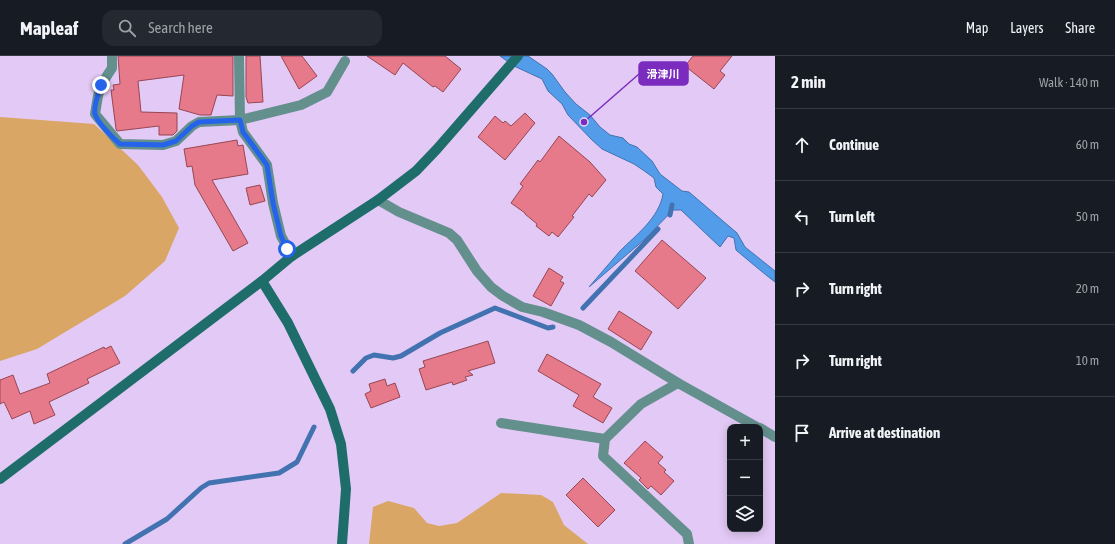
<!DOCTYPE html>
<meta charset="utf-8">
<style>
:root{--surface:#171b24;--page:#242831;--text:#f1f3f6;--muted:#9ea1a6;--line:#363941}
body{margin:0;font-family:"Asap Condensed","Noto Sans JP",sans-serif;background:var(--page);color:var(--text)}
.controls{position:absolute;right:12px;bottom:12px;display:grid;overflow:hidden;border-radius:8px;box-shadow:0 2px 10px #0003}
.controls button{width:36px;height:36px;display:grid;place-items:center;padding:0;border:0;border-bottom:1px solid var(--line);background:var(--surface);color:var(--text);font:20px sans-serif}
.stop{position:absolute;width:12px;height:12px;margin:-9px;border:3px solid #2563eb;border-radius:50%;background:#fff}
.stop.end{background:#2563eb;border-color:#fff;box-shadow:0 1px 4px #0008}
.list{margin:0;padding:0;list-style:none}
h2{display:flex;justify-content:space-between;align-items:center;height:52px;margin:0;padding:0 16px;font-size:17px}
h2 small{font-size:13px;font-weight:400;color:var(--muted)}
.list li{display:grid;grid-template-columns:26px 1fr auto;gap:12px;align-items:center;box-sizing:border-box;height:72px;padding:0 16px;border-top:1px solid var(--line)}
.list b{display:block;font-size:15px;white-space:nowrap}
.list em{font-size:13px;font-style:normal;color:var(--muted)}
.icon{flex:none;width:22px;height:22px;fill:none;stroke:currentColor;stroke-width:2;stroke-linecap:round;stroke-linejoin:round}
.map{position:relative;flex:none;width:775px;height:488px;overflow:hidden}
header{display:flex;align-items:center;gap:24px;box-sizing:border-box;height:56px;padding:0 20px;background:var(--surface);border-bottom:1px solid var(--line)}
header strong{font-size:19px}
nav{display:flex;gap:22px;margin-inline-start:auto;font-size:14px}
.search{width:280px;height:36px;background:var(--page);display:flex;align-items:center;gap:10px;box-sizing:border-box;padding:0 14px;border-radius:12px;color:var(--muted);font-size:15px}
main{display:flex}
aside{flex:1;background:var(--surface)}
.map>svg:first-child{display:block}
</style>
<header>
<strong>Mapleaf</strong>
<div class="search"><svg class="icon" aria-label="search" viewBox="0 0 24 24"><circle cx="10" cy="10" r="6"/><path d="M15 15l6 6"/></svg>Search here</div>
<nav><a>Map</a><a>Layers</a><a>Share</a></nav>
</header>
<main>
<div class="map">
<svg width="775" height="488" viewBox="0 0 775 488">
<rect width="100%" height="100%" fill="#e3c9f5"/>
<g fill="#d9a666">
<path d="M0 61 94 68 138 109 162 141 179 172 165 205 125 240 37 293 0 305Z"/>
<path d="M501 437 541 439 553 446 564 469 588 488H369L373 451 388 445 414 452 427 467 439 470 457 467Z"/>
</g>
<path fill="#529ce9" stroke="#4372b0" d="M500 0H528L547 13 552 18 565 36 576 48 590 59 600 71 610 79 623 82 629 88 637 91 652 105 660 118 682 135 689 136 737 177 745 191 775 215V226C762 216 749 205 736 194L734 182 728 180 720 191 681 154H673L645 183 589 231C599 219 610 207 620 195 636 179 659 162 663 138L656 131 654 122 643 114 634 108 602 93 592 84 568 59 562 48 548 35 542 23 514 10Z"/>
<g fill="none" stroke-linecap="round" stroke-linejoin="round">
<g stroke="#4372b0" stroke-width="5">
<path d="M670 159 672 149"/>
<path d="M583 252 658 173"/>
<path d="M353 315 366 302 374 299 393 302 401 300 440 277 495 252 548 272 553 271"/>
<path d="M125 488 167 463 201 432 209 427 279 417 297 406 314 371"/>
</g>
</g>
<g fill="#e6798a" stroke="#974754">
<path d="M118 0H233V40L217 39 211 59H200L179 53 184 19 138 25 141 56 177 57V75L173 79H159V70L117 75 116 73 111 34H114L113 29 120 28Z"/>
<path d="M246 0H260L263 46 248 47 246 41Z"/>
<path d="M281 0H302L317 20 299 33Z"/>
<path d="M367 0H445L461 13 443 36 435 30 433 31 403 7 395 19Z"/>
<path d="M693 0H732L720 15 725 19 714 33 685 10Z"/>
<path d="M525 57 535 67 505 104 478 81 495 60 503 67 505 65 511 70Z"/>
<path d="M559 80 590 106 606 124 592 141 589 138 572 160 574 161 558 181 552 176 549 180 536 170 537 168 525 158V157L511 147 523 130 520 128 538 104 540 106Z"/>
<path d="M237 84 238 90 243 89 248 118 212 124 248 187 233 195 195 129 192 110 187 111 184 93Z"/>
<path d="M260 129 265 145 250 149 246 132Z"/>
<path d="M662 184 706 222 678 253 635 215Z"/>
<path d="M549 212 563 221 560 225 564 227 551 250 533 240Z"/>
<path d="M619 255 652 276 641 294 608 273Z"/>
<path d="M488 285 495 307 468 315 473 319 465 321 467 324 453 329 452 326 426 334 419 313 425 311 423 305Z"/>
<path d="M111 290 120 307 87 323 89 327 49 346 55 359 34 368 30 355 12 363 4 346 0 348V324L13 319 20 338 50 327 47 318 104 291 105 293Z"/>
<path d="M547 298 601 328 593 341 612 352 603 367 573 350 579 339 538 315Z"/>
<path d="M385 323 387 330 395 327 400 341 371 352 365 338 371 335 369 328Z"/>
<path d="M645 385 663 401 658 407 666 414 664 416 674 425 661 439 651 430 648 433 639 424 641 422 624 407Z"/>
<path d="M583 422 615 454 598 471 566 439Z"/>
</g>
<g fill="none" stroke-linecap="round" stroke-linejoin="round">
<g stroke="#638f8d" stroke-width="10">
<path d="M112 0V12L101 29 98 40 95 58 120 88 163 89 176 85 192 70 199 66 240 64 301 49 327 36 345 5"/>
<path d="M239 0 240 64 243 76 267 109 273 147 281 180 292 200"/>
<path d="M378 144 399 156 449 177 457 184 477 215 491 231 503 240 522 251 543 256 579 269 611 286 678 327 757 371"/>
<path d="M678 327 641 348 605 383 603 400 687 478 689 488"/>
<path d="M501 367 605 383"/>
<path d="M760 372 775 381"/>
</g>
<g stroke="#1e6d6a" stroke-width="10">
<path d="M262 225 288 267 330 353 341 388 346 433 342 488"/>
<path d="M0 423 262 225 292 200 378 144 416 115 437 93 518 0"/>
</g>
</g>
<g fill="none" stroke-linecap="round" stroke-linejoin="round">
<path stroke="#2563eb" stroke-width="5" d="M101 29C99 36 93 51 95 58 97 66 114 83 120 88L163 89 176 85 192 70 199 66 240 64 243 76 267 109 273 147 281 180 287 193"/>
</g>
<path fill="none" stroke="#7b2cbf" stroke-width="1.5" d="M584 66L639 18"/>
<circle fill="#7b2cbf" stroke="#ebdaf7" stroke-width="1.5" cx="584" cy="66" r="4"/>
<rect fill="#7b2cbf" stroke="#7b2cbf" stroke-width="1.5" x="639" y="6" width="49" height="23" rx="4"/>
<g font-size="11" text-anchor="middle" font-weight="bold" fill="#fff">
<text x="663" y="22">滑津川</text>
</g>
</svg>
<div class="controls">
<button>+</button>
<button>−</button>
<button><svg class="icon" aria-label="layers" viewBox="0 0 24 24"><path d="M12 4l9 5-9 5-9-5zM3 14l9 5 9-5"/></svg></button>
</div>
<div class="stop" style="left:287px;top:193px"></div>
<div class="stop end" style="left:101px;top:29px"></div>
</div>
<aside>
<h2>2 min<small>Walk · 140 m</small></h2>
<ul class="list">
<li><svg class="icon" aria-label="ahead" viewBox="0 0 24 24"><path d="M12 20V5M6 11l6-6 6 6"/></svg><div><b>Continue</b></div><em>60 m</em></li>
<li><svg class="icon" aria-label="left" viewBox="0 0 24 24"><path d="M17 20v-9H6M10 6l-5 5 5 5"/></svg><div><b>Turn left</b></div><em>50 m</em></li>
<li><svg class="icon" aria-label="right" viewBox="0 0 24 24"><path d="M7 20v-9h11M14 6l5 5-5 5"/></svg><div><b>Turn right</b></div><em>20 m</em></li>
<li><svg class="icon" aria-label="right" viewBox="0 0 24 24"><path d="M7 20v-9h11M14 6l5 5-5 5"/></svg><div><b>Turn right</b></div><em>10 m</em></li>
<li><svg class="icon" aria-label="arrive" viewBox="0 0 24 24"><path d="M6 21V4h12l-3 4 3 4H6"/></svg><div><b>Arrive at destination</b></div></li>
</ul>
</aside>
</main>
